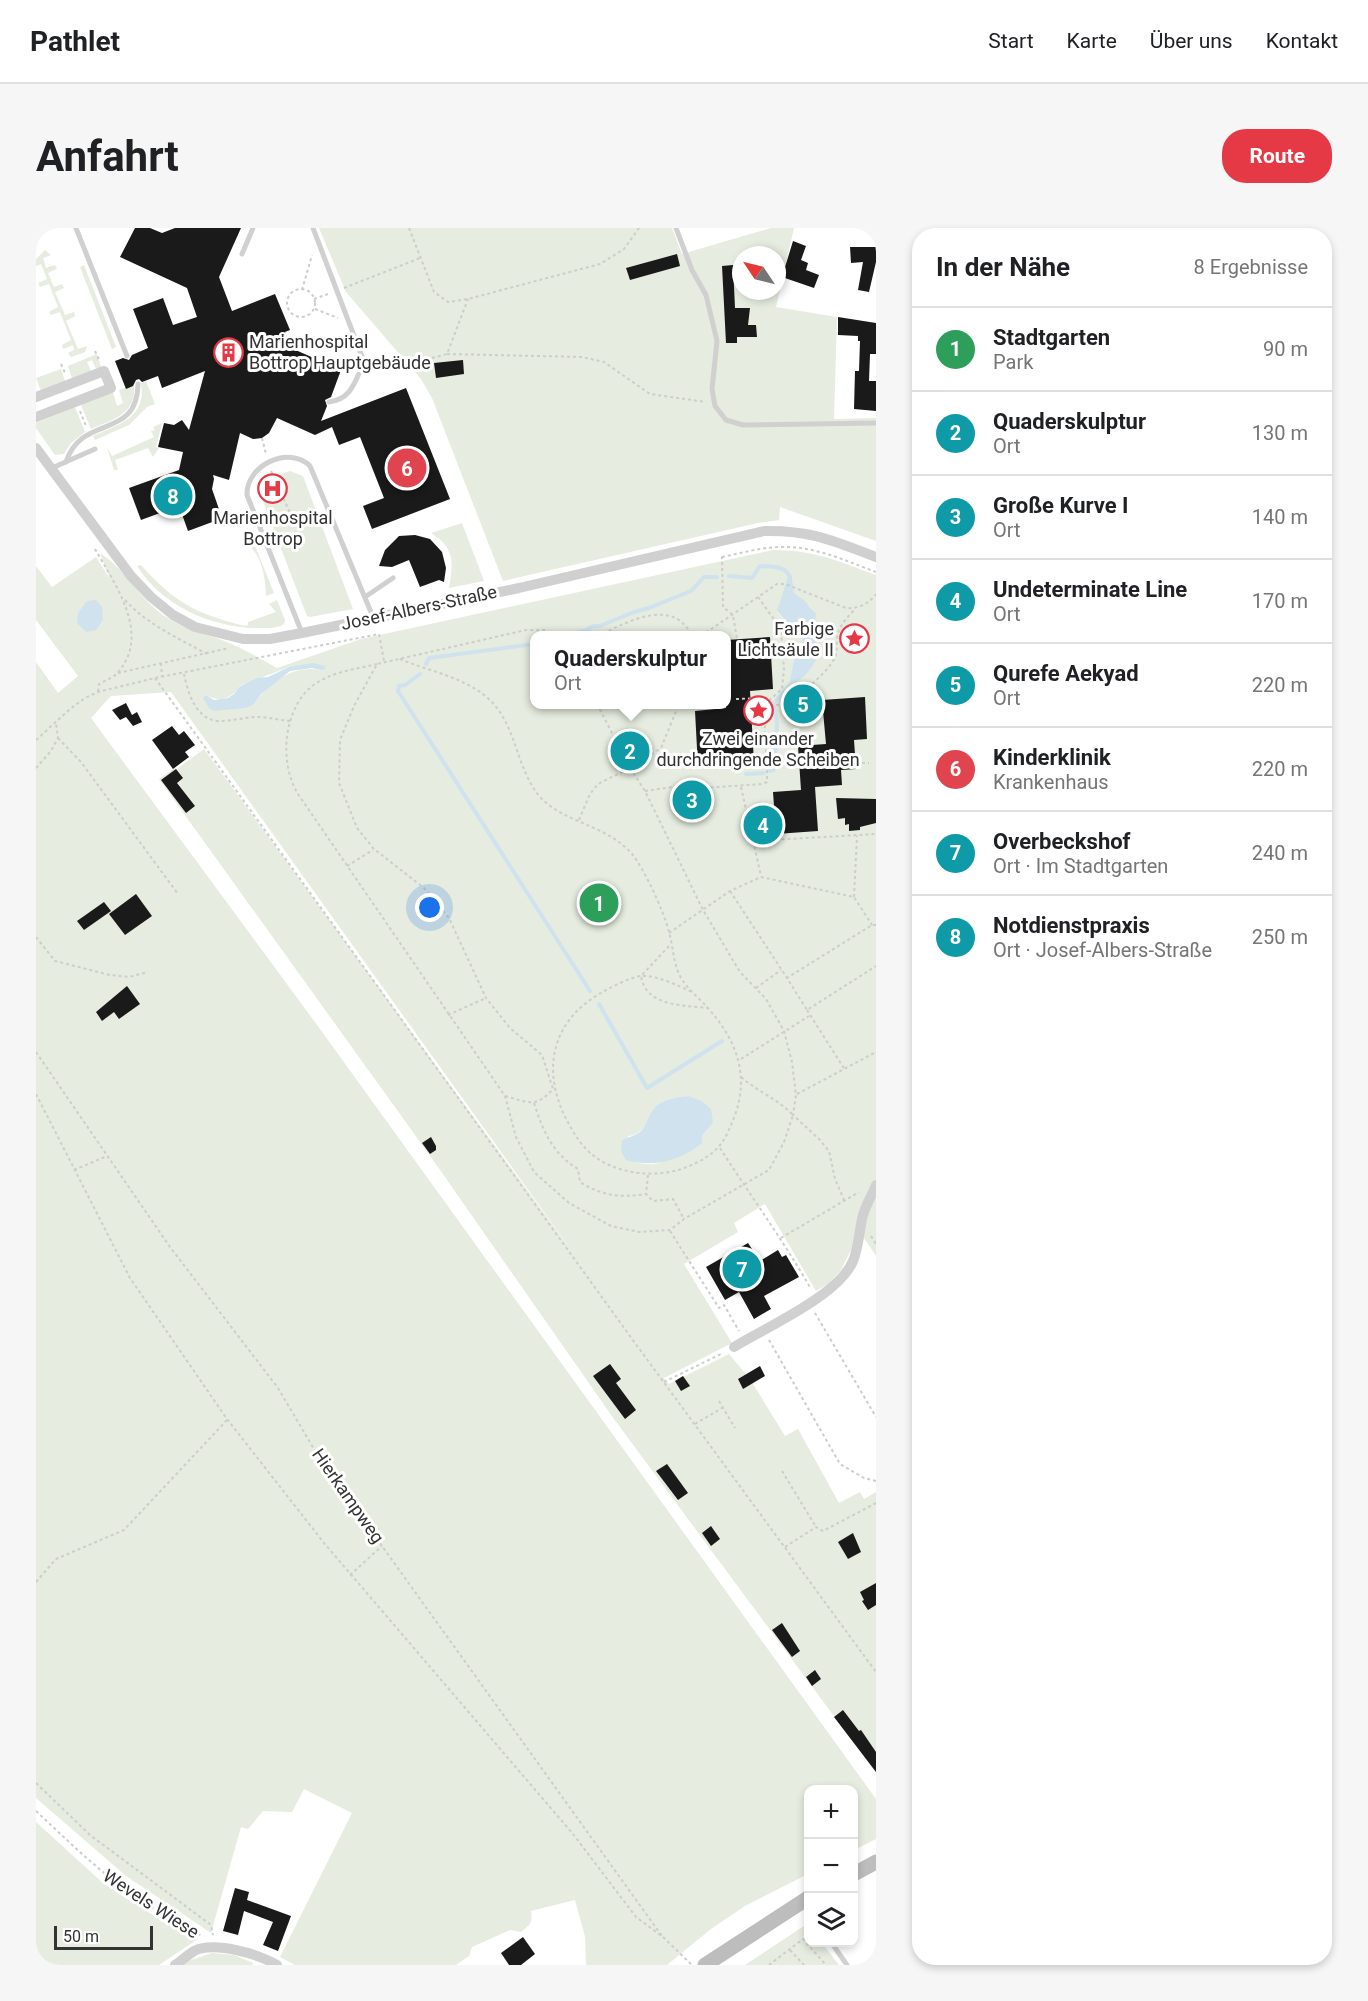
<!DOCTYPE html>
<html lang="de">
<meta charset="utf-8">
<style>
:root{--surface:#fff;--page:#f6f6f6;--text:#202124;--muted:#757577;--line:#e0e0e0;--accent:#e63946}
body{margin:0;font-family:Roboto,sans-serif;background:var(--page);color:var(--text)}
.controls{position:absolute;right:18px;bottom:18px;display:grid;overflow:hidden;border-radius:12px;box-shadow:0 3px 9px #0003}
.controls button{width:54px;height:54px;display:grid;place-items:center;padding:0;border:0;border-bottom:2px solid var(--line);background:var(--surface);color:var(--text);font:30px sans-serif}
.compass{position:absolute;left:696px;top:18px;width:54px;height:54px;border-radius:50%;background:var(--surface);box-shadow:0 3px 9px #0003;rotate:305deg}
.scale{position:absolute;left:18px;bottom:15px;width:99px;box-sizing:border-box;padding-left:6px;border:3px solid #333;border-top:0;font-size:16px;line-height:21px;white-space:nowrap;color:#333;-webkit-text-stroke:4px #fff;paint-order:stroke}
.you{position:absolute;left:394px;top:680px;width:21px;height:21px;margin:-15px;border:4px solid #fff;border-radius:50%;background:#1a73e8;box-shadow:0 0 0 9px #1a73e833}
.badge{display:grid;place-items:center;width:39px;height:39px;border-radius:50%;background:var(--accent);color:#fff;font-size:20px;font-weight:700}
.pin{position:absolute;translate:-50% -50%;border:3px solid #fff;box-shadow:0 2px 6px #0006}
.popup{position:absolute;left:494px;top:403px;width:201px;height:78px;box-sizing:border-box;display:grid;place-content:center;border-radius:12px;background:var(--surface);filter:drop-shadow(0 2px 4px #0005);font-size:20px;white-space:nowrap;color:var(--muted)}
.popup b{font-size:22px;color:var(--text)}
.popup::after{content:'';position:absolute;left:50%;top:100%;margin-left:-12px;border:12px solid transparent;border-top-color:var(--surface)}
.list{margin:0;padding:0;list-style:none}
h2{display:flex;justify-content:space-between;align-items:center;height:78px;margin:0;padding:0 24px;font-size:26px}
h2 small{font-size:20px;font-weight:400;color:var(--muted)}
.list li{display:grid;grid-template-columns:39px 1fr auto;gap:18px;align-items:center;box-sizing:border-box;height:84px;padding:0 24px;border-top:2px solid var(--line)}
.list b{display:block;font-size:22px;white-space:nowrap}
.list p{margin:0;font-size:20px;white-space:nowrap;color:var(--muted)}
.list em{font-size:20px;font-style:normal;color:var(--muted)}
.icon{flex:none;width:33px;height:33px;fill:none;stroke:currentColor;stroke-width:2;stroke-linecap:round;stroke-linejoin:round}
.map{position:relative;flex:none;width:840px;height:1737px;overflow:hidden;border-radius:24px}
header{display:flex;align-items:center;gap:36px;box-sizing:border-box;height:84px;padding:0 30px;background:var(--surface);border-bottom:2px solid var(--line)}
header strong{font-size:28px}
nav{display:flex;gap:33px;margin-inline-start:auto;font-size:21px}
.intro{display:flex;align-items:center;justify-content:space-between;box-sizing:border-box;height:144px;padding:0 36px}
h1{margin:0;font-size:42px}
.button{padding:15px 27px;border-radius:24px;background:var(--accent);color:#fff;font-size:21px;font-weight:700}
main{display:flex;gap:36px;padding:0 36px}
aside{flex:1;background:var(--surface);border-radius:24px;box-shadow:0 3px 9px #0003}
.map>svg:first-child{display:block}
</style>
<header>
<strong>Pathlet</strong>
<nav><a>Start</a><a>Karte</a><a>Über uns</a><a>Kontakt</a></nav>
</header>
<div class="intro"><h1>Anfahrt</h1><a class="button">Route</a></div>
<main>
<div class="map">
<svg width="840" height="1737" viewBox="0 0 840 1737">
<rect width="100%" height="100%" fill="#fff"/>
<g fill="#e6ecdf" fill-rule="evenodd">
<path d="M283 0H636L646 26 735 0H758L740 79 801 89 798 191 840 190V313L744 279 743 292 722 295 467 353 396 170 385 151 310 64ZM705 27H741V63H705Z"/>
<path d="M9 22 15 27 7 30 10 40 19 37 21 41 12 45 18 59 26 56 28 60 19 64 29 87 38 84 39 88 30 93 42 121 51 118 49 124 35 129 32 125 38 122 37 117 27 121 26 117 35 112 24 84 15 87 13 84 22 79 13 56 4 59 2 55 11 51 5 36 0 38V31Z"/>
<path d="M48 37 80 119 76 121 44 39Z"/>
<path d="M61 126 65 139 60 141 56 132 51 134 55 143 36 150 32 138Z"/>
<path d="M25 141 29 153 5 163 0 150Z"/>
<path d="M110 153 119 176 111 179 93 197 59 212 57 208C83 196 111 190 105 155Z"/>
<path d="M98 157C101 186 76 192 55 201L45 177 77 164 81 178 87 175 83 162Z"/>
<path d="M39 179 49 204 35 215 28 226 19 227 0 200V195Z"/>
<path d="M126 195 120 219 123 220 117 229 112 220 79 232 82 242H78L71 219 76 228 118 209 115 203 119 202 117 199Z"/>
<path d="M254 243 267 248 317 381 274 389 271 388 223 263 231 251Z"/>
<path d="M426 295 448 353 413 360C418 334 418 319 395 305Z"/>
<path d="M211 298 238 365 230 368C229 350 227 329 212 317Z"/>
<path d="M737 322C778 322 802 333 840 347V1028L828 1010 814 1024 805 1042 793 1055 780 1063 729 976 698 995 702 1004 648 1036 696 1115 628 1150 633 1156 693 1126 714 1151 749 1208 762 1201 803 1275 824 1264 828 1271 840 1264V1545L578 1191 397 932 123 551 139 540 141 541 168 521 541 1030 135 464 75 468 55 490 284 801 840 1571V1611L818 1622V1562H772V1646L709 1678 675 1701 631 1737H550L549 1709 539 1672 495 1683C497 1695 494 1697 485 1704L474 1702 436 1719 433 1728 420 1737H259L244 1729 316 1585 268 1561 256 1584 227 1583 212 1601 205 1599 175 1705 90 1648 0 1570V434L22 465 42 448 0 392V338L16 359 60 329 74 351 64 325C89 341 102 369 127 387 148 402 168 405 191 414 208 421 225 431 241 440L325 411ZM756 348 758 365C764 372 774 375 778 384 781 389 778 397 778 403 780 430 779 444 754 458L757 435 768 409V402L753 397 741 384ZM498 408H690V476H498ZM289 438 285 442C257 436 232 455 217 477L173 480 170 467C183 475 195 471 204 458L253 439ZM653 868 677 895C666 908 639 929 623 935 613 938 599 935 590 931L592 908C612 906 612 886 625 875 632 869 644 869 653 868Z"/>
<path d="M105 337C138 374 160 386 209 398L212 397V394L240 384 233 376 241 372 249 392 248 396C240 401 230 400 221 400 176 400 125 377 101 338Z"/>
<path d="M0 1594 68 1656 110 1683 162 1711 123 1737H0Z"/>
<path d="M771 1696 772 1714 786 1715 803 1737H709Z"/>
<path d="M176 1725 198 1727 217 1735 216 1737H146L152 1733Z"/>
</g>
<g fill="#cfe2ee">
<path d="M753 346 756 348 758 365 769 373 780 386C778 399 783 416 778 428L780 432C773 445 766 451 753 459L757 435 768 409V402L753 397 741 383Z"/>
<path d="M60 372 66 379 67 392 60 402 50 404 41 395 42 385 51 373Z"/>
<path d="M277 435 289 438V441L285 442 276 440 254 443 225 466 217 477 209 480 178 483 173 480 167 470 170 467 178 472 192 470 198 466 203 459 221 450 232 449 253 439Z"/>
<path d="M653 868 667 874 675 881 677 895 666 907V915C644 933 617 940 590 932L585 923 586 913C592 908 601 908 606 902 610 897 612 890 615 885 624 871 638 869 653 868Z"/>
</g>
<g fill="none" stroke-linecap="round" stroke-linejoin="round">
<g stroke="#cfe2ee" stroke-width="4">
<path d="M693 348 716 350 724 338C736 339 750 337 754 350"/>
<path d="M527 407 549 403 557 398H564L598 384 613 380 655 363 668 349H681"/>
<path d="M390 436 393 430 498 416"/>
<path d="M384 446 369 457 363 458 362 463 554 763"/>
<path d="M734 543 738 542 741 494 737 476 756 455"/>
<path d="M710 546 728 545"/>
<path d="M563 776 611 860 686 813"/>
</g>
</g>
<g fill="#1a1a1a">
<path d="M99 0H114L126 5 139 0H205L183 49 196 83 239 66 254 102 249 104 255 120 305 142 295 169 289 172 291 178 285 193 370 160 414 271 336 301 327 278 348 270 324 209 303 217 296 199 279 207 241 190 233 205 226 210 217 211 204 205 193 252 177 247 178 251 176 261 184 284 177 287 179 293 152 303 143 278 105 292 93 260 143 242 147 224 122 219 128 195 138 197 146 192 153 202 169 143 126 160 122 148 106 154 103 151 100 152 97 158 90 161 79 133 87 130 93 132 96 127 112 120 97 81 127 70 137 97 161 89 151 60 84 29Z"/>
<path d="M757 13 770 18 765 32 772 35 770 42 783 47 778 60 746 49Z"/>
<path d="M814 19H840V34L833 64 822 62 827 34 815 35Z"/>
<path d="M641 26 644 38 594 52 590 40Z"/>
<path d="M697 37 699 80H714L712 97H720L721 109H701V115H690L686 38Z"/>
<path d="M802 89 840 95V126H834L833 153H840V183L818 181 819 143H823L824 113H822V108L802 107Z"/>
<path d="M427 132 428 146 400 150 398 135Z"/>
<path d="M379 307 394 311 406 324 410 340 408 354 403 352 384 359 373 332 356 339 343 338 349 322 363 308Z"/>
<path d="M734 409 737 461 714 463 718 535 662 539 659 483 690 480V412Z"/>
<path d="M829 469 831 511 818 512 820 541 805 542 806 557 779 559 782 603 740 606 737 564 765 562 762 518 790 516 786 472Z"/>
<path d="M90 475 96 487 101 484 106 494 97 498 90 489 92 488 84 492 76 482Z"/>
<path d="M136 498 143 507 148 503 159 517 149 524 153 529 137 541 116 512Z"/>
<path d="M140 541 147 550 141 555 159 578 150 585 125 552Z"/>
<path d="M800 570 840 571V595L824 599V602L813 603V596L809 597V590L802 591Z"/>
<path d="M100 666 116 688 89 707 73 686Z"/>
<path d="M68 674 75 683 48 702 41 693Z"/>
<path d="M91 758 104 776 83 791 78 784 66 793 60 784Z"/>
<path d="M395 909 400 918V922L394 926 386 915Z"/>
<path d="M712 1015 724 1033 742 1022 746 1029 750 1027 763 1049 728 1068 735 1081 718 1091 703 1064 689 1072 670 1039Z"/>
<path d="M574 1136 585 1151 580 1155 600 1182 589 1191 557 1148Z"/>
<path d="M724 1138 729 1148 707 1161 702 1151Z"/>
<path d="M647 1148 654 1158 645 1163 639 1153Z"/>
<path d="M631 1236 652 1265 642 1272 620 1243Z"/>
<path d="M675 1298 684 1311 675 1318 666 1305Z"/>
<path d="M817 1305 825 1324 812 1331 802 1314Z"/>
<path d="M840 1355V1377L832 1382 826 1373 828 1372 824 1364Z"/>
<path d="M746 1395 764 1423 756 1429 736 1402Z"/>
<path d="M779 1442 785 1451 776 1458 770 1449Z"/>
<path d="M807 1482 823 1503 825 1502 840 1524V1544L798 1489Z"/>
<path d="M199 1660 213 1664 211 1672 255 1688 242 1723 227 1717 237 1694 208 1683 202 1707 187 1703Z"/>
<path d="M487 1709 499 1726 485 1737H473L465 1725Z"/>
</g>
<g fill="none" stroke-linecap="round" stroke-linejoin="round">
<g stroke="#cdcdcd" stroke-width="2" stroke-dasharray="3 3" stroke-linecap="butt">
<path d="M373 0 398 64 412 74 432 71 564 36 588 21 603 0"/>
<path d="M308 60 384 30"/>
<circle cx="265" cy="75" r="14"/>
<path d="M266 62 276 27"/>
<path d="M278 71 292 66"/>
<path d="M279 81 302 90"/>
<path d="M59 123 64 134"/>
<path d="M411 126 546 129 568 134 614 166 670 174"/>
<path d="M396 130 411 126 432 71"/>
<path d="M25 136 29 145"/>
<path d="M44 183 50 198"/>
<path d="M226 210 230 226"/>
<path d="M235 243 261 300"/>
<path d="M59 321C78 355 115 405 83 443 79 449 70 452 63 456L62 464"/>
<path d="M686 328 687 379 697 387 701 411"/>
<path d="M686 329C706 325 726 319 746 319 779 318 810 333 840 344"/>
<path d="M722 369 745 401 748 441 746 461 728 477 730 524"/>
<path d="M89 372C112 397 142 410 171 426"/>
<path d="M562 408C591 394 637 368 656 408"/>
<path d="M665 408 741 356H749L810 380C822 381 833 376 840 366"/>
<path d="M364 431C392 443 424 448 448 467 482 493 478 540 505 570 529 595 571 597 596 626 609 642 628 684 633 704 637 718 637 732 643 746 649 759 661 768 671 779 699 810 714 845 699 887 690 911 684 923 660 935 633 949 598 949 571 936 554 928 543 915 534 898 505 848 512 795 565 765 575 759 595 749 605 748 621 747 643 758 656 764"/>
<path d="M125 435 126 449"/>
<path d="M341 436C320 441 293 444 275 459 247 483 243 535 262 566L469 868 480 909 498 944 533 975 575 998 603 1004 634 1002 648 991 733 942 748 914 757 887C742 871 720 863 704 848"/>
<path d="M82 445 193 420"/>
<path d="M148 446C152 465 160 493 184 493 197 493 209 489 222 489 232 489 243 492 254 493"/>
<path d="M119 450 599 1115 840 1444"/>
<path d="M700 471C706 471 712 470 718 471 725 472 727 478 735 478 754 477 792 446 799 429 802 422 800 418 801 411 802 398 811 390 819 381"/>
<path d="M690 472H692"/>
<path d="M561 476 594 540 609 563 667 682 704 744 730 771 748 803 756 834 760 867 757 887 783 911 793 923 799 951 808 972"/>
<path d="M22 510 45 534 142 666"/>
<path d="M0 512 34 481 49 470 62 464 119 450 343 406 348 433"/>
<path d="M820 535H833"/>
<path d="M0 540 15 523 22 510 20 495"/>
<path d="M705 559 717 613 840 606"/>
<path d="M609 563 643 558 668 560 726 556 731 554V530"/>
<path d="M543 592 554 566 562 556 594 540 625 520 643 476"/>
<path d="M717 613 725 648"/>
<path d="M311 638 337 622"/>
<path d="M694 663 751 750"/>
<path d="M818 669 821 608"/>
<path d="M840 697H836L751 750 771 782 840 738"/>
<path d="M633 705 694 663 725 649 818 669 836 697"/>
<path d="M0 709 19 733 74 747 93 749 112 744"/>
<path d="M633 718 605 748C610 779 647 777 672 780"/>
<path d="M720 760 745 742"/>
<path d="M771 782 809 842"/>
<path d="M412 787 450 770"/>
<path d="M0 824 134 1019 242 1160 285 1233 626 1708"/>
<path d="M705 831 773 788"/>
<path d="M0 866 94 1050 191 1191 288 1315 537 1606 600 1689 627 1709 656 1737"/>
<path d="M761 866 840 824"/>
<path d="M469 868C492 874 499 881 517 861L506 827 474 800 450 770 413 690 388 660 338 621 321 600 303 555 304 512 318 478 341 436 490 402H509L519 408"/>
<path d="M498 875C507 903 516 925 542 941L544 954C566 968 585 970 610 966"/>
<path d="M684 920C714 967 747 1012 775 1061"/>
<path d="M38 942 71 928"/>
<path d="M612 947 610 966 617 973 637 971 648 991"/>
<path d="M634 1003 683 1080 688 1077 703 1103"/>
<path d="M835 1008 840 1016"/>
<path d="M745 1010 823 964"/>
<path d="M779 1085 840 1189"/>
<path d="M733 1112 804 1236 828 1250 840 1253"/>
<path d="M628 1154 687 1125"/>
<path d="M683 1173 699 1200"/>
<path d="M659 1196 686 1180"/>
<path d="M746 1243 780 1299"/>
<path d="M749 1319 780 1299 787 1303 840 1275"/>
<path d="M314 1347 346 1318"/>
<path d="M0 1354 20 1331 88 1302 191 1192"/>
<path d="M0 1555 54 1607 175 1697 177 1707"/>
<path d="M0 1583C34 1615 67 1647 105 1673 124 1686 146 1693 165 1708"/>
<path d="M754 1722 768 1737"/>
<path d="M733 1737 767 1711 790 1737"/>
</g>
<g stroke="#d0d0d0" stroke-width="5">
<path d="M40 0 91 128"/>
<path d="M277 0 328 134C319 153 316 171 293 174"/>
<path d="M640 0 656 42 670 67 681 113 676 161 679 178 690 192 707 197 840 195"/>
<path d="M206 26 217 0"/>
<path d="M328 134 347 136 387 132"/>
<path d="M30 234C46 185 101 213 102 156"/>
<path d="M16 240 59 221"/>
<path d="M329 369 357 350"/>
<path d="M266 405 211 267C210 237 253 217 274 238L337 389"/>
<path d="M795 1714 811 1737"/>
</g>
<g stroke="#d0d0d0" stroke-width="10">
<path d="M0 169 68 143 75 160 0 189"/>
<path d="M0 220 95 348 115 369 137 387 159 399 207 411H234L266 405 483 360 728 303C775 302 798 313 840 329"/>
<path d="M698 1119C731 1099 803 1067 817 1033 823 1019 823 1002 827 987 830 977 836 967 840 957"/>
<path d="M139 1737C145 1733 152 1727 158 1723 179 1713 222 1726 241 1737"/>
</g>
<g stroke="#bdbdbd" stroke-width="15">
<path d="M818 1646 840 1634"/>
<path d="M669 1737 772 1670"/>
</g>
</g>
<defs>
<symbol id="building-ring" viewBox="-11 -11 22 22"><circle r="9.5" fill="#fff" stroke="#e63946" stroke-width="1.5"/><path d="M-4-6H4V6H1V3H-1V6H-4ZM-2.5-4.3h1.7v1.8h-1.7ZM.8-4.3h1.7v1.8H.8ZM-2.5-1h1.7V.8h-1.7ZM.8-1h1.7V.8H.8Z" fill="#e63946"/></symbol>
<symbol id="hospital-ring" viewBox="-11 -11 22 22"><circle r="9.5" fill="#fff" stroke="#e63946" stroke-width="1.5"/><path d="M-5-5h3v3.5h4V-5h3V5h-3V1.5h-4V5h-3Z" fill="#e63946"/></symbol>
<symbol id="sight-ring" viewBox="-11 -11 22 22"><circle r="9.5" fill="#fff" stroke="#e63946" stroke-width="1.5"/><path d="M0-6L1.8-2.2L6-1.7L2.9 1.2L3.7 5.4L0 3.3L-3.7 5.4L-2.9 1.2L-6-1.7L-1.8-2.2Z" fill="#e63946"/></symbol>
</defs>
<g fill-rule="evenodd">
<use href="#building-ring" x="176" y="108" width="33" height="33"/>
<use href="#hospital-ring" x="220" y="244" width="33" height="33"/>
<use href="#sight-ring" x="802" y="394" width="33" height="33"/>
<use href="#sight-ring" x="706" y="466" width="33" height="33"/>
</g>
<g text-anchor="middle" stroke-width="6" stroke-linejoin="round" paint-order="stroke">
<g font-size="18" fill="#333" stroke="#fff">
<text x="213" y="120" text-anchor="start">Marienhospital<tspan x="213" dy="21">Bottrop Hauptgebäude</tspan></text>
<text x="237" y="296">Marienhospital<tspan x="237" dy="21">Bottrop</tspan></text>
<text x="798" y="407" text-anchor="end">Farbige<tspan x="798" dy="21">Lichtsäule II</tspan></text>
<text x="722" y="517">Zwei einander<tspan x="722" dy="21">durchdringende Scheiben</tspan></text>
</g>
<g font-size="18" fill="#333" stroke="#fff">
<text transform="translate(383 380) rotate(-12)" y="6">Josef-Albers-Straße</text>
<text transform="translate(312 1268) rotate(55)" y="6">Hierkampweg</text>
<text transform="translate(115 1676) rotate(33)" y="6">Wevels Wiese</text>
</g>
</g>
</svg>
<div class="controls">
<button>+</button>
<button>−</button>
<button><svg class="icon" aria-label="layers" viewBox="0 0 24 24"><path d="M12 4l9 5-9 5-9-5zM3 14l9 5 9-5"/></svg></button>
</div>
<svg class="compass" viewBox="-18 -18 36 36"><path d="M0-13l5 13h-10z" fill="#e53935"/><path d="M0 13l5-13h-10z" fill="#757577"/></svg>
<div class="scale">50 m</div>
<div class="you"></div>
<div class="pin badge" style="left:563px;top:675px;background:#2e9e5b">1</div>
<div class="pin badge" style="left:594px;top:523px;background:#0f9aa8">2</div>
<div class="popup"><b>Quaderskulptur</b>Ort</div>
<div class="pin badge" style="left:656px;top:572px;background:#0f9aa8">3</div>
<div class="pin badge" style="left:727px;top:597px;background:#0f9aa8">4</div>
<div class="pin badge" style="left:767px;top:476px;background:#0f9aa8">5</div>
<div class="pin badge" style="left:371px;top:240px;background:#e0444e">6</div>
<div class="pin badge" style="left:706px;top:1041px;background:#0f9aa8">7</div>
<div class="pin badge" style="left:137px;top:268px;background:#0f9aa8">8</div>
</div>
<aside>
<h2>In der Nähe<small>8 Ergebnisse</small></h2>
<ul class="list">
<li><span class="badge" style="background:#2e9e5b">1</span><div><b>Stadtgarten</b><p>Park</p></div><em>90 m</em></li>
<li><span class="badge" style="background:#0f9aa8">2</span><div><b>Quaderskulptur</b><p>Ort</p></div><em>130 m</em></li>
<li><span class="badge" style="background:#0f9aa8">3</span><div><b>Große Kurve I</b><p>Ort</p></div><em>140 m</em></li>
<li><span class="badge" style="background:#0f9aa8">4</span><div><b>Undeterminate Line</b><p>Ort</p></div><em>170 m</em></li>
<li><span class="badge" style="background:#0f9aa8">5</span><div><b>Qurefe Aekyad</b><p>Ort</p></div><em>220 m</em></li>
<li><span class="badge" style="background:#e0444e">6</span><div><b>Kinderklinik</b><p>Krankenhaus</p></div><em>220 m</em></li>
<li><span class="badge" style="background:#0f9aa8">7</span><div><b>Overbeckshof</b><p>Ort · Im Stadtgarten</p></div><em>240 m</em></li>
<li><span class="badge" style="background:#0f9aa8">8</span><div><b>Notdienstpraxis</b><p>Ort · Josef-Albers-Straße</p></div><em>250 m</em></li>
</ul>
</aside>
</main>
